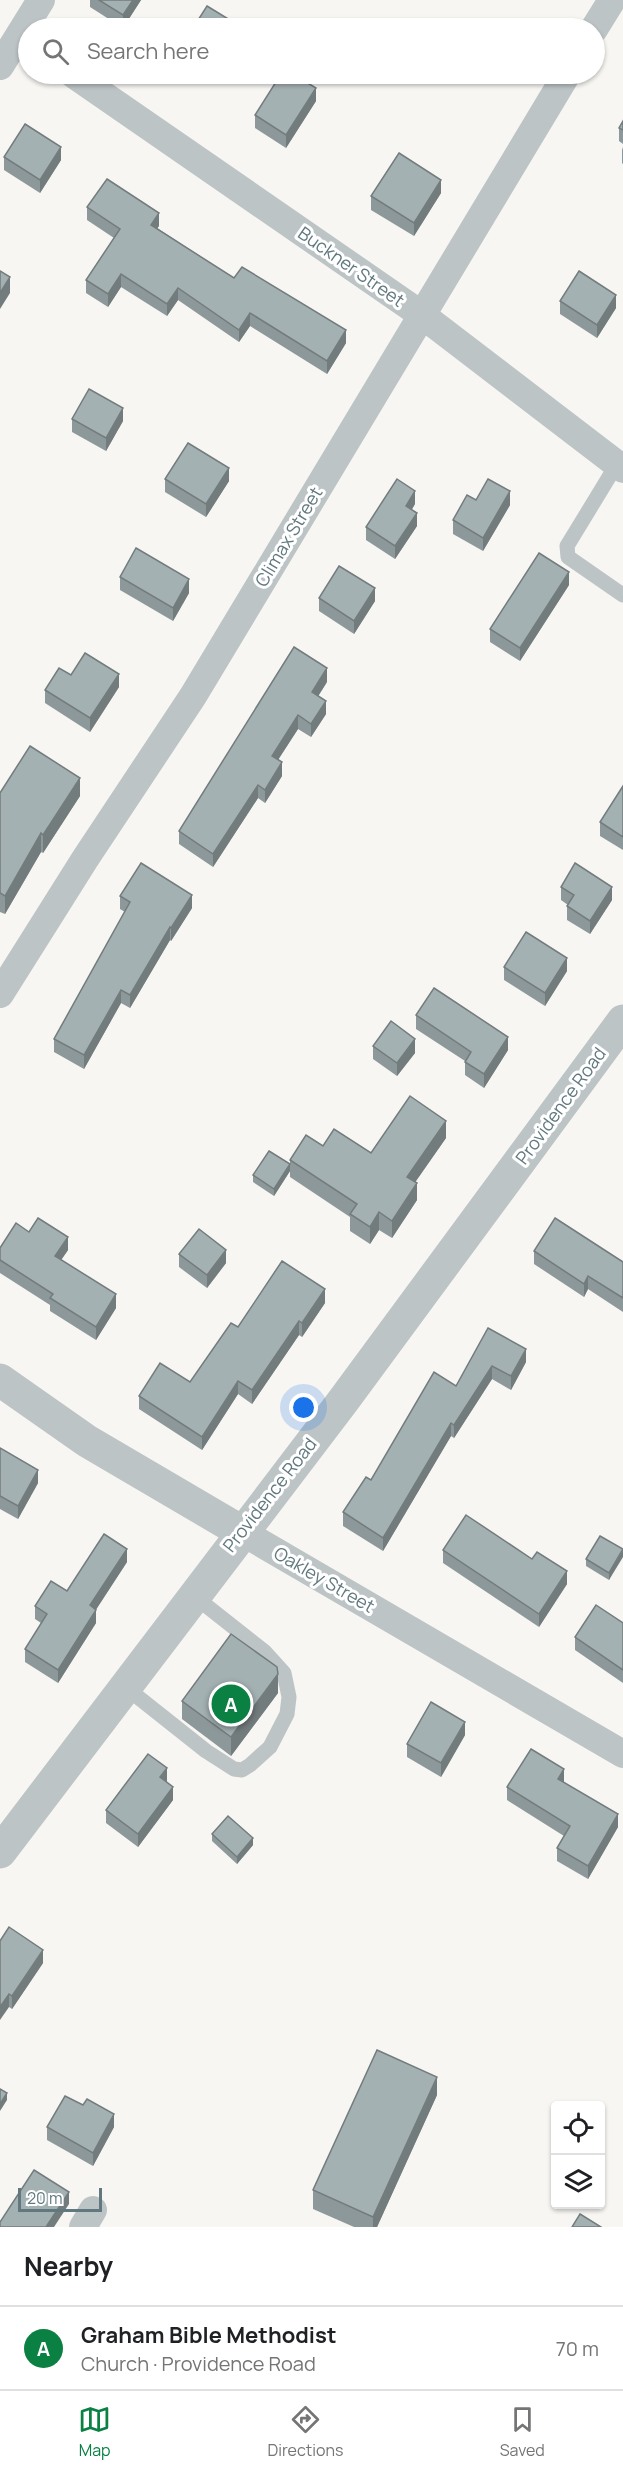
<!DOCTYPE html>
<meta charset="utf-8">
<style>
:root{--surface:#fff;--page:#f6f6f6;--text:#202124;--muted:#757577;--line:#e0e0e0;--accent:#0b8043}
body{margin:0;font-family:Manrope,sans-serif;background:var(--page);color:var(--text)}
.controls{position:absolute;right:18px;bottom:18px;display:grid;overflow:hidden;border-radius:6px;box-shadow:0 2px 4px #0004}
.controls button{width:54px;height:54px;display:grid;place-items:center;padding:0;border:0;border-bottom:2px solid var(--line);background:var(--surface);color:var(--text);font:30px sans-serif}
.scale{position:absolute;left:18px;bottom:15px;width:84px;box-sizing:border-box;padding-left:6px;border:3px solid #61797e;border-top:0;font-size:16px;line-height:21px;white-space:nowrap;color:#61797e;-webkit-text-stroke:4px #fff;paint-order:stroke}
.you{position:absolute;left:304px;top:1408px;width:21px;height:21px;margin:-15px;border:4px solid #fff;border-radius:50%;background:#1a73e8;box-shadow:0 0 0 9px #1a73e833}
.badge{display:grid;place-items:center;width:39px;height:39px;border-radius:50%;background:var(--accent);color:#fff;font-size:20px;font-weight:700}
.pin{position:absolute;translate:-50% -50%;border:3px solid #fff;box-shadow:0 2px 6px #0006}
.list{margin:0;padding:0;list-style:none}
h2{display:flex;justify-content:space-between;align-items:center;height:78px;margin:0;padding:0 24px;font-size:26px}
h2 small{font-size:20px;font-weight:400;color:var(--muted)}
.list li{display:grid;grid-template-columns:39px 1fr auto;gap:18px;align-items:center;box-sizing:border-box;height:84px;padding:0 24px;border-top:2px solid var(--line)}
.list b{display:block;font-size:22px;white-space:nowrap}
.list p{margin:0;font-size:20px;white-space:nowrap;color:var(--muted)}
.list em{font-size:20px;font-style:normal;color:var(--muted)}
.icon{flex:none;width:33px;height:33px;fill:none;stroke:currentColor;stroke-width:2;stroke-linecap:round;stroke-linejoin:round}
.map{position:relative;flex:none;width:623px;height:2227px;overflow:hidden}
.search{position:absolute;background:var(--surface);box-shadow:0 2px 4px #0004;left:18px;right:18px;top:18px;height:66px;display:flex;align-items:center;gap:15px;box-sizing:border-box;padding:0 21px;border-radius:33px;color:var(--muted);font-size:22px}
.sheet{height:162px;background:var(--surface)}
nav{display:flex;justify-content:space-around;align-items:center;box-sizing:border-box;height:84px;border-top:2px solid var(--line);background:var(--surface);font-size:16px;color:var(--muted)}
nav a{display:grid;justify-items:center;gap:3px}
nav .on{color:var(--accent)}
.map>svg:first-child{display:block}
</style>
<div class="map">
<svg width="623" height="2227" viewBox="0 0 623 2227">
<rect width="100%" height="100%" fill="#f7f6f3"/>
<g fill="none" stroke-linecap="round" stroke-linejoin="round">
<g stroke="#bdc4c6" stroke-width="15">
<path d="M617 464 567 546 568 557 623 595"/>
<path d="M124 1686 206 1751 234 1769 242 1770 250 1765 270 1747 287 1714 289 1697 284 1673 265 1652 194 1596"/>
</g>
<g stroke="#bdc4c6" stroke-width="28">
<path d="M594 29 612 0"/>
<path d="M0 66 41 0"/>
<path d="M73 74 422 315 623 469"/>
<path d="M0 994 85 859 193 696 567 74"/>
<path d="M242 1532 623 1754"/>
<path d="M83 2227 93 2210"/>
</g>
<g stroke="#bdc4c6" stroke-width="33">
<path d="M0 1380 87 1441 242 1532"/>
<path d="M0 1852 343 1401 623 1021"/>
</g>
</g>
<g fill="#8d989a">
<path d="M90 0H141L123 28 90 7Z"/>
<path d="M222 74H232L229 78Z"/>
<path d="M263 74H275L271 79Z"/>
<path d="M316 101 286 148 255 128V115Z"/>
<path d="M623 121V144L619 141V128Z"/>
<path d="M623 147V164L622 163V150Z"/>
<path d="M4 157 61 160 40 193 4 170Z"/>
<path d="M441 193 414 236 371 210V196Z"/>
<path d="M87 207 159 226 157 228 234 278 346 343 327 374 250 326 239 342 178 300 167 316 121 287 108 307 86 293V280L114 238 87 220Z"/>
<path d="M560 301 616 308 597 338 560 314Z"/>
<path d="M72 419 123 421 106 451 72 432Z"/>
<path d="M165 479 229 481 206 517 165 492Z"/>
<path d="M476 500 510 505 483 551 453 534V520Z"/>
<path d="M415 504 412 509 417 526 395 559 366 540V527Z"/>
<path d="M120 577 189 593 173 621 120 590Z"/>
<path d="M569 585 520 661 490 642V629Z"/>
<path d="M319 598 375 601 354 634 319 611Z"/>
<path d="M71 675 119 687 90 732 45 703V690Z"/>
<path d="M327 682 318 696 326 714 311 737 298 729 278 760 282 776 265 803 258 798 213 867 179 844V831Z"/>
<path d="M623 786V850L600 836V822Z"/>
<path d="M0 793 80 796 43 853 41 852 5 914 0 912Z"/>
<path d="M561 887 612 900 590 934 567 920V906L568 905 561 900Z"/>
<path d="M120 896 192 908 171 941 170 940 130 1008 121 1003 84 1069 54 1052V1039L125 912 120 909Z"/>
<path d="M504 967 567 971 545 1006 504 980Z"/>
<path d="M416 1015 508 1050 484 1088 465 1075V1061L416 1029Z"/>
<path d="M373 1046 415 1053 397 1076 373 1059Z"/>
<path d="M446 1138 415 1182 417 1200 392 1238 379 1230 370 1244 350 1231V1217L290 1177V1171L274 1196 253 1182V1175L290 1164V1160L323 1146 371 1153Z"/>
<path d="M29 1232 68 1250 61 1260 116 1308 96 1340 50 1311V1305L0 1273V1248Z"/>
<path d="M534 1251 623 1262V1312L588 1289 584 1297 534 1264Z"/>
<path d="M179 1254 226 1263 207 1288 179 1267Z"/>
<path d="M325 1303 302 1337 299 1335 252 1404 238 1394 202 1450 139 1409V1396L190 1382 238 1327Z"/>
<path d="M488 1328 526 1362 511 1390 492 1379 454 1438 451 1436 383 1551 343 1526V1512L456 1386Z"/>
<path d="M0 1448 38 1483 18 1519 0 1509Z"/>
<path d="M623 1549 609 1580 586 1566V1559Z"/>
<path d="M443 1550 567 1584 539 1627 443 1563Z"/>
<path d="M127 1562 96 1609V1623L58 1683 25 1662V1649L41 1623 35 1619V1606Z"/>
<path d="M623 1623V1683L575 1650V1637Z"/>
<path d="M278 1693 231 1756 182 1719V1701Z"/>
<path d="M465 1735 441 1777 407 1757V1744Z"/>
<path d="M166 1782 173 1800 138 1847 106 1823V1810L167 1782Z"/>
<path d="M564 1782 618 1827 588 1879 557 1861V1848L564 1836 507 1800V1787Z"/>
<path d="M212 1834 253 1845 237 1864 212 1841Z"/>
<path d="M0 1941 43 1963 12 2009 9 2007Z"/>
<path d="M437 2095 377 2227H354L313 2209V2190Z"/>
<path d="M83 2105 114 2127 93 2166 47 2140V2127Z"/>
</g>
<g fill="#737c7d">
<path d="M133 0H141L123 28V15Z"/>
<path d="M316 88V101L286 148V135Z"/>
<path d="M61 147V160L40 193V180Z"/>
<path d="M441 180V193L414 236V223Z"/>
<path d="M159 213V226L151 237V225Z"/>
<path d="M121 274V287L108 307V294Z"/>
<path d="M10 277V293L0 309V293Z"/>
<path d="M178 288V300L167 316V304Z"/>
<path d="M616 295V308L597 338V325Z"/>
<path d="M250 313V326L239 342V330Z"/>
<path d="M346 330V343L327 374V361Z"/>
<path d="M123 408V421L106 451V438Z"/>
<path d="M229 468V481L206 517V504Z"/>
<path d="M415 491V504L406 519V506Z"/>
<path d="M510 491V505L483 551V538Z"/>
<path d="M417 513V526L395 559V546Z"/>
<path d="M569 572V585L520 661V648Z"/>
<path d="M189 579V593L173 621V608Z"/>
<path d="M375 588V601L354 634V621Z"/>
<path d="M327 668V682L312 706V692Z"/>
<path d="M119 674V687L90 732V718Z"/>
<path d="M326 701V714L311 737V724Z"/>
<path d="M298 715V729L272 769V756Z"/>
<path d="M282 762V776L265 803V790Z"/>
<path d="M80 778V796L43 853V835Z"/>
<path d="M258 785V798L213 867V854Z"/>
<path d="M41 833V852L5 914V896Z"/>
<path d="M612 887V900L590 934V921Z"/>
<path d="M192 895V908L171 941V928Z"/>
<path d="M170 927V940L130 1008V995Z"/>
<path d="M567 958V971L545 1006V993Z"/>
<path d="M121 990V1003L84 1069V1055Z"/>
<path d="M508 1037V1050L484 1088V1074Z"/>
<path d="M415 1039V1053L397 1076V1063Z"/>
<path d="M446 1121V1138L407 1194V1177Z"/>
<path d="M290 1164V1171L274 1196V1189Z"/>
<path d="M417 1183V1200L392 1238V1221Z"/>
<path d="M379 1212V1230L370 1244V1227Z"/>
<path d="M68 1237V1250L55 1269V1256Z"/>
<path d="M226 1250V1263L207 1288V1275Z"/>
<path d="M588 1276V1289L584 1297V1284Z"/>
<path d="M325 1289V1303L302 1337V1323Z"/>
<path d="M116 1294V1308L96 1340V1327Z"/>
<path d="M299 1321V1335L252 1404V1390Z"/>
<path d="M526 1349V1362L511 1390V1376Z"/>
<path d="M492 1366V1379L454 1438V1425Z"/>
<path d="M238 1381V1394L202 1450V1437Z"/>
<path d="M451 1423V1436L383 1551V1538Z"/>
<path d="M38 1470V1483L18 1519V1506Z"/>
<path d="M127 1549V1562L90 1619V1605Z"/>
<path d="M623 1550V1557L609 1580V1573Z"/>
<path d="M567 1571V1584L539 1627V1614Z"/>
<path d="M96 1610V1623L58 1683V1670Z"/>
<path d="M278 1674V1693L231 1756V1737Z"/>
<path d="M465 1722V1735L441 1777V1763Z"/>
<path d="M167 1768V1782L160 1791V1777Z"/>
<path d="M564 1769V1783L558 1779Z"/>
<path d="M173 1787V1800L138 1847V1834Z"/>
<path d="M618 1814V1827L588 1879V1866Z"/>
<path d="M253 1838V1845L237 1864V1857Z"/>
<path d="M43 1950V1963L12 2009V1996Z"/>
<path d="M9 1994V2007L0 2020V2007Z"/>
<path d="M437 2077V2095L377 2227H373V2217Z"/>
<path d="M7 2093V2100L0 2111V2104Z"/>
<path d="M114 2114V2127L93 2166V2153Z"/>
<path d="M69 2192V2204L54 2227H46Z"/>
</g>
<g fill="#a4b1b3" stroke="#737c7d" stroke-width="1.5">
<path d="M99 0H133L123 15Z"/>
<path d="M207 6 243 28H193Z"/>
<path d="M281 74H293L316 88 286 135 255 115Z"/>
<path d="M623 121V130L619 128Z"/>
<path d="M25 124 61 147 40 180 4 157Z"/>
<path d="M399 153 441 180 414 223 371 196Z"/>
<path d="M107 179 159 213 151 225 234 278 242 267 346 330 327 361 250 313 239 330 178 288 167 304 121 274 108 294 86 280 120 229 87 207Z"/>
<path d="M0 271 10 277 0 293Z"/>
<path d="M579 271 616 295 597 325 560 301Z"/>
<path d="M89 389 123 408 106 438 72 419Z"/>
<path d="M188 443 229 468 206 504 165 479Z"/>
<path d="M397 479 415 491 406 506 417 513 395 546 366 527Z"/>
<path d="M488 479 510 491 483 538 453 520 467 495 476 500Z"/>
<path d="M136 548 189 579 173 608 120 577Z"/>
<path d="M539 553 569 572 520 648 490 629Z"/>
<path d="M339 566 375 588 354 621 319 598Z"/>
<path d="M294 647 327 668 312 692 326 701 311 724 298 715 272 756 282 762 265 790 258 785 213 854 179 831Z"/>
<path d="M85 653 119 674 90 718 45 690 59 668 71 675Z"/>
<path d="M30 746 80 778 43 835 41 833 5 896 0 893V793Z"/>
<path d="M623 786V837L600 822Z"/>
<path d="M141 863 192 895 171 928 170 927 130 995 121 990 84 1055 54 1039 130 902 120 896Z"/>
<path d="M575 863 612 887 590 921 567 906 574 895 561 887Z"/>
<path d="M526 932 567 958 545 993 504 967Z"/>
<path d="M434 988 508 1037 484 1074 465 1062 471 1052 416 1015Z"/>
<path d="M391 1021 415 1039 397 1063 373 1046Z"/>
<path d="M410 1096 446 1121 407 1177 417 1183 392 1221 379 1212 370 1227 350 1214 357 1204 290 1160 306 1135 323 1146 334 1129 371 1153Z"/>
<path d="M269 1151 290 1164 274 1189 253 1175Z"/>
<path d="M38 1218 68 1237 55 1256 116 1294 96 1327 50 1298 53 1294 0 1260V1248L16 1223 29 1232Z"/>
<path d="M555 1218 623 1262V1298L588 1276 584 1284 534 1251Z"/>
<path d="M199 1229 226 1250 207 1275 179 1254Z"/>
<path d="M282 1261 325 1289 302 1323 299 1321 252 1390 238 1381 202 1437 139 1396 160 1363 190 1382 231 1323 238 1327Z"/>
<path d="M488 1328 526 1349 511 1376 492 1366 454 1425 451 1423 383 1538 343 1512 366 1477 371 1480 434 1372 456 1386Z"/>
<path d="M0 1448 38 1470 18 1506 0 1496Z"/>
<path d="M466 1515 532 1559 537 1552 567 1571 539 1614 443 1550Z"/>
<path d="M104 1534 127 1549 90 1605 96 1610 58 1670 25 1649 47 1614 35 1606 51 1581 67 1591Z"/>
<path d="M600 1536 623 1549 609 1573 586 1559Z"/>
<path d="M596 1605 623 1623V1670L575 1637Z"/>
<path d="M231 1634 277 1667 278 1674 231 1737 182 1701Z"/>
<path d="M431 1702 465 1722 441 1763 407 1744Z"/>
<path d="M531 1749 564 1769 558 1779 618 1814 588 1866 557 1848 570 1826 507 1787Z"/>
<path d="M148 1754 167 1768 160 1777 173 1787 138 1834 106 1810Z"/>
<path d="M228 1816 253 1838 237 1857 212 1834Z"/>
<path d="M9 1927 43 1950 12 1996 9 1994 0 2007V1941Z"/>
<path d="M377 2050 437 2077 373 2217 313 2190Z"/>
<path d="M0 2089 7 2093 0 2104Z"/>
<path d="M65 2096 83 2105 87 2099 114 2114 93 2153 47 2127Z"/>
<path d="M34 2170 69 2192 46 2227H0V2222Z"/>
<path d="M580 2214 601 2227H572Z"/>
</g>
<g text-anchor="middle" stroke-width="6" stroke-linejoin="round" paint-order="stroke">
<g font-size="18" fill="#61797e" stroke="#fff">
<text transform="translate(351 267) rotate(35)" y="6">Buckner Street</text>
<text transform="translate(289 537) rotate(-59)" y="6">Climax Street</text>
<text transform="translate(561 1106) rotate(-54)" y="6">Providence Road</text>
<text transform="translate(270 1495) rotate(-52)" y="6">Providence Road</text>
<text transform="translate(324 1580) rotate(30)" y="6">Oakley Street</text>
</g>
</g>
</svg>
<div class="controls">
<button><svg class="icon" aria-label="locate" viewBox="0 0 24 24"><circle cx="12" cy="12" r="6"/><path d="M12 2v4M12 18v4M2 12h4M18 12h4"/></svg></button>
<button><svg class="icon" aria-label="layers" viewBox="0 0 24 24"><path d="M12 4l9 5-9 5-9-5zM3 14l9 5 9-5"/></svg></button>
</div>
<div class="scale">20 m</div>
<div class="you"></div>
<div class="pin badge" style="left:231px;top:1704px">A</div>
<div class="search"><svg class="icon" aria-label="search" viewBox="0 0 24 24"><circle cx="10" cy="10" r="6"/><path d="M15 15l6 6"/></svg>Search here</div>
</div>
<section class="sheet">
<h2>Nearby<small></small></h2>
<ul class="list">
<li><span class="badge">A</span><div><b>Graham Bible Methodist</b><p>Church · Providence Road</p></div><em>70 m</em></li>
</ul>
</section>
<nav>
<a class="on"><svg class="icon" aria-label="map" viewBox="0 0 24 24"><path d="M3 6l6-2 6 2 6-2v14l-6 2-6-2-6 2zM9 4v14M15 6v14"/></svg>Map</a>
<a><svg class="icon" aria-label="directions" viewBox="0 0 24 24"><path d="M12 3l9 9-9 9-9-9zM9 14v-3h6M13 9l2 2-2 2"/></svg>Directions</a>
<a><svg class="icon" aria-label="saved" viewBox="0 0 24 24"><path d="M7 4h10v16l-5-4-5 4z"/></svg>Saved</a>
</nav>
